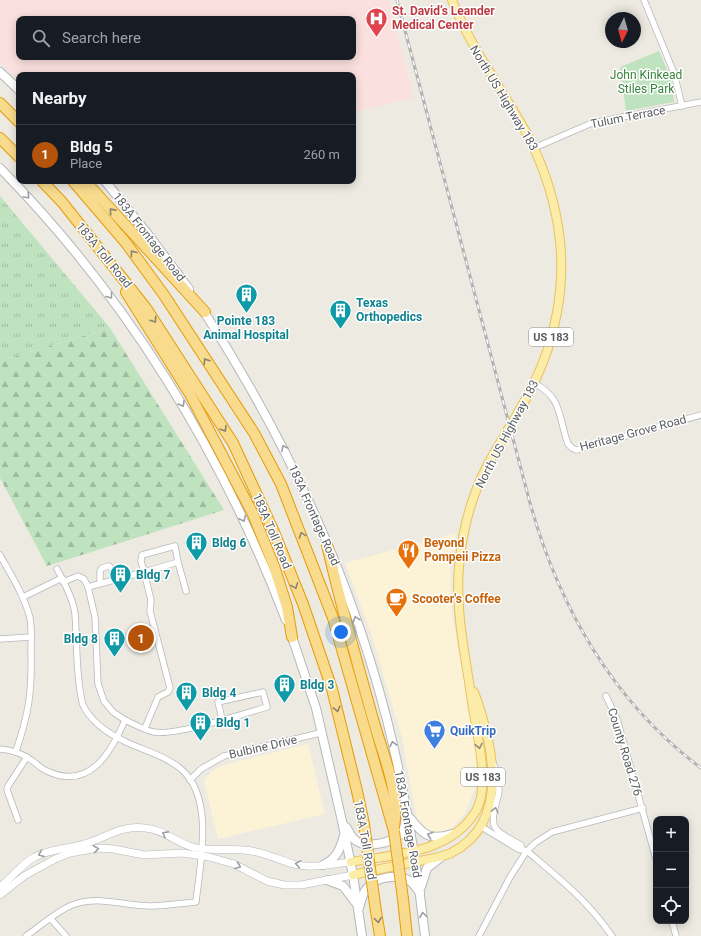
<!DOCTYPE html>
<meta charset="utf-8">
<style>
:root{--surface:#171b24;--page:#242831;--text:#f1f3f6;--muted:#9ea1a6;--line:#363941;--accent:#b45309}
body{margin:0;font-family:Roboto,sans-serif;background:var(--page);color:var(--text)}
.controls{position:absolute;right:12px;bottom:12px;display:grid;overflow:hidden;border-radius:8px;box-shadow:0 2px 10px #0003}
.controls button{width:36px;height:36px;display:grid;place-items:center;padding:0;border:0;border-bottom:1px solid var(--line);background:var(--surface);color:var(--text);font:20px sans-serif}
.compass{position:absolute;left:605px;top:12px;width:36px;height:36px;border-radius:50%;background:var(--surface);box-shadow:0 2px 10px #0003;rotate:185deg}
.you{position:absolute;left:341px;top:632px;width:14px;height:14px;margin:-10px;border:3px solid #fff;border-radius:50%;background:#1a73e8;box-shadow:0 0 0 6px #1a73e833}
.badge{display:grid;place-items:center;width:26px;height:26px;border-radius:50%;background:var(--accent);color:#fff;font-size:13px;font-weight:700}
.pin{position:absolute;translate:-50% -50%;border:2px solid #fff;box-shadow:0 1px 4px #0006}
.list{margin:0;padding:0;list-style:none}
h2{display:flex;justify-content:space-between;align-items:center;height:52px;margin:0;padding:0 16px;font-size:17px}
h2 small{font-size:13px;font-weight:400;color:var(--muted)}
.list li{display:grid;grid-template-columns:26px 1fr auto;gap:12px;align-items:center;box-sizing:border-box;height:60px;padding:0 16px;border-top:1px solid var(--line)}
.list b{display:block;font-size:15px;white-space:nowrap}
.list p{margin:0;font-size:13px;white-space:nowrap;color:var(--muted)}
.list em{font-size:13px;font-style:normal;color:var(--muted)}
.icon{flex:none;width:22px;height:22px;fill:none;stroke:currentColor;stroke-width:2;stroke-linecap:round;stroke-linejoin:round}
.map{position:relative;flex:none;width:701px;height:936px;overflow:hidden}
.search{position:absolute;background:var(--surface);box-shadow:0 2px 10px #0003;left:16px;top:16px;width:340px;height:44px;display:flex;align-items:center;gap:10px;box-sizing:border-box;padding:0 14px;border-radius:8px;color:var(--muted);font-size:15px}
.panel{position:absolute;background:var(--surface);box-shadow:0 2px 10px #0003;left:16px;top:72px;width:340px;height:112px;border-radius:8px}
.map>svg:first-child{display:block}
</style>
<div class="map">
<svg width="701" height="936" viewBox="0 0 701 936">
<defs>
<pattern id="grass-tufts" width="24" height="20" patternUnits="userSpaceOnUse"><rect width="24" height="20" fill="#c0e3bf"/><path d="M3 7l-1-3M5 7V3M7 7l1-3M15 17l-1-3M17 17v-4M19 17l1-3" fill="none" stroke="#9fbb9f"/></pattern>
<pattern id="forest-firs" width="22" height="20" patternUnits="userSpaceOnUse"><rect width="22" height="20" fill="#c0e3bf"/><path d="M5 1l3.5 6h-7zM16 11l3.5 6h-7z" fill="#9fbb9f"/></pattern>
</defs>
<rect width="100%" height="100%" fill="#edeae2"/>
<g fill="#fcf3d7">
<path d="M456 533 450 564 452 615 477 753V769L474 791 464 815 453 827 443 833H432L421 825 416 816 402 738 371 633 345 563Z"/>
<path d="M308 744 325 814 218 839 204 780 212 771 224 765Z"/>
</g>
<path fill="#fae0de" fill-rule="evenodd" d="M0 0H389L414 98 353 112V75H19V81L0 62ZM19 19H353V57H19Z"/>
<path fill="url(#grass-tufts)" d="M0 196 110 328 0 361Z"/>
<path fill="url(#forest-firs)" d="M110 328 224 510 47 566 0 478V361Z"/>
<path fill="#c0e3bf" d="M659 51 671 79 674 102 626 111 620 67Z"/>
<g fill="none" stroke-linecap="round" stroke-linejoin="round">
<defs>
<g id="minor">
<path d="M644 0 674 73 682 106"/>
<path d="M534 148 592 123 701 102"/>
<path d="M534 383C563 398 558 417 568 444L572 448 576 450 701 415"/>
<path d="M0 555C11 575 24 595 30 618 32 629 31 642 31 652 32 692 29 713 16 751"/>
<path d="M178 562 175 546 142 555 141 561 144 572 178 562 186 591"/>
<path d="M63 582 78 576 84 579 88 587 144 572 151 600 150 611 170 688 168 692 158 697 145 728"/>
<path d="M100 583V571L102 568 109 566 112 569 116 579"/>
<path d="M88 587 95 617 98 684 104 701 113 712 125 720"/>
<path d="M23 597 62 578"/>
<path d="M0 639 31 637"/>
<path d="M606 696 617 719 656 859"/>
<path d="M0 749C13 750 24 754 34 762 38 765 42 769 47 771 89 791 111 753 125 720 134 724 144 730 154 732 175 736 243 714 267 707L263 692 218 702 222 719"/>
<path d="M493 763C497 772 499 781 499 791 498 802 488 820 497 830 503 836 514 841 521 845L522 849"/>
<path d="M190 780 201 769 224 756 320 733"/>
<path d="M18 820 7 790 8 786 27 757"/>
<path d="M480 826 518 849 527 851C560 879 587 900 612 936"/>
<path d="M51 919 66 936"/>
<path d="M672 921 676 936"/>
<path d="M26 936C41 926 55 912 72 905 99 895 123 906 151 906 166 906 181 903 196 902 200 863 215 798 181 769 166 756 143 750 126 742 109 734 91 722 83 705 81 700 81 694 80 690 76 665 77 639 75 614 74 601 63 580 57 569"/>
<path d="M479 936 510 877 526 852 535 843 552 832 643 808"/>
</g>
<g id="tertiary">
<path d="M0 887C12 878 21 864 35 857 50 849 68 849 84 844 107 838 119 825 145 828 162 829 176 842 192 847 209 852 226 848 244 850 261 851 277 859 293 864 311 869 332 864 351 862"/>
<path d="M0 895 24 876 55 859 70 853 98 848 114 849 144 855 183 853 209 857 234 864 267 881 284 885H301L353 875"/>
</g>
<g id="secondary">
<path d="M0 72 19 90"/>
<path d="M0 168C126 296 222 452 286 620"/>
<path d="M105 181 147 233 189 289"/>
<path d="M201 307C289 443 358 591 394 749 408 811 418 873 425 936"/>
<path d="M290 631 316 708 342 821 353 875 362 936"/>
<path d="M410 818C423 835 430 841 452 834"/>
<path d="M346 827C349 831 351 837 355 840 366 849 393 843 402 833 405 828 405 823 406 818"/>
<path d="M323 865C337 859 340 849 344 836"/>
<path d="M327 880 343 886 356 903"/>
<path d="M421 887 427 868 441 857"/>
<path d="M359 908C361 901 362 894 367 888 376 877 398 873 410 881 414 884 417 889 420 893"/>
</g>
<g id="primary">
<path d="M351 862C395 854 450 854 476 811 491 785 476 730 472 702 466 658 455 612 459 567 462 532 471 497 487 466 502 438 520 412 534 383 555 340 565 289 560 241 556 204 545 169 528 136 503 90 471 49 452 0"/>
<path d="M353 875C374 870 395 866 415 862 427 859 440 858 451 853 512 822 493 744 474 692"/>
</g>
<g id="motorway">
<path d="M0 103 19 122"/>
<path d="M0 138 19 157"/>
<path d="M42 181 62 202 146 308 233 443 274 532 303 604 332 689 357 791"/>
<path d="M73 181 126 243 164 295 254 433 281 484 333 618 394 831"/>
<path d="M85 181 205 312"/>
<path d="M126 292 190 394 253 514 274 566 287 607 292 637"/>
<path d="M327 545C341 606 358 666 375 726 384 757 400 794 394 827"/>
<path d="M403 899 407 936"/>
<path d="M375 905 380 936"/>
</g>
</defs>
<use href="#minor" stroke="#b5b8bc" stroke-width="7"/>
<use href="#tertiary" stroke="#b5b8bc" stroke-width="8"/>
<use href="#secondary" stroke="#b4b7bc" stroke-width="10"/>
<use href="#primary" stroke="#ebc15c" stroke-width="10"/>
<use href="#motorway" stroke="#e59c09" stroke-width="12"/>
<use href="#minor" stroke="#fff" stroke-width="5.5"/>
<use href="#tertiary" stroke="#fff" stroke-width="7"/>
<use href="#secondary" stroke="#fff" stroke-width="8"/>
<use href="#primary" stroke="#fbeca8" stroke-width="8"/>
<use href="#motorway" stroke="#f8db8d" stroke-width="10"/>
<defs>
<path id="rail" d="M397 0 530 503C559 607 613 702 701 768"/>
</defs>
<use href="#rail" stroke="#b1b2b2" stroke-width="3"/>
<use href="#rail" stroke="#fff" stroke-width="1.5" stroke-dasharray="4.5" stroke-linecap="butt"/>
<defs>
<g id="motorway-bridge">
<path d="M357 791 364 824 375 905"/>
<path d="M394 831 403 899"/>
</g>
</defs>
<use href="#motorway-bridge" stroke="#e59c09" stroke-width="12" stroke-linecap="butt"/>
<use href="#motorway-bridge" stroke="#f8db8d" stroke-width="10"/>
</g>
<defs><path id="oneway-chevron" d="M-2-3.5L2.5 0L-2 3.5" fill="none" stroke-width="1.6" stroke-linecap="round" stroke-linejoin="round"/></defs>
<g stroke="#9c9ea1">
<use href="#oneway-chevron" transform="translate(27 196) rotate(47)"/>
<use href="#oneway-chevron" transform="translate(110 296) rotate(53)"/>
<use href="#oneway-chevron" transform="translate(182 404) rotate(60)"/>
<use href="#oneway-chevron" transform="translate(284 448) rotate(-118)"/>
<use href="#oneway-chevron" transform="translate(243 519) rotate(64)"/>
<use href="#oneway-chevron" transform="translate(356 619) rotate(-109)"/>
<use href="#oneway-chevron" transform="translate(393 744) rotate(-104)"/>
<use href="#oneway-chevron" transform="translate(495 810) rotate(-76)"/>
<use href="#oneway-chevron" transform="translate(165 834) rotate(-151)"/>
<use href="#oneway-chevron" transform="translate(430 835) rotate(-161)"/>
<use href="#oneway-chevron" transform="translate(96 849) rotate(-8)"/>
<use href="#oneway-chevron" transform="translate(41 854) rotate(159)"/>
<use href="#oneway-chevron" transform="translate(298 864) rotate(-170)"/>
<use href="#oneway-chevron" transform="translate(238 866) rotate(23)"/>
<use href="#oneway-chevron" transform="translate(423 915) rotate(-97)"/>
</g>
<g stroke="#89846f">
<use href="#oneway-chevron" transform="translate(112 211) rotate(-132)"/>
<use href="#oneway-chevron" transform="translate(133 253) rotate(-126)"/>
<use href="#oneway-chevron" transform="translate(154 320) rotate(56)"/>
<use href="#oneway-chevron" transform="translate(206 361) rotate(-123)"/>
<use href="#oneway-chevron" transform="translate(224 429) rotate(58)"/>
<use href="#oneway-chevron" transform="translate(302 535) rotate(-110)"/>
<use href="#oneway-chevron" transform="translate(295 586) rotate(69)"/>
<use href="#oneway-chevron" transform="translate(337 709) rotate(76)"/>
<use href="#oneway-chevron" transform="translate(378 920) rotate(82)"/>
</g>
<use stroke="#92907a" href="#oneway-chevron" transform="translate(479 746) rotate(79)"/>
<defs>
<symbol id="hospital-pin" viewBox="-11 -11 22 30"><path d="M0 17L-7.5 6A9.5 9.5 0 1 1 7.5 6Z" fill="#e0444e" stroke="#fff"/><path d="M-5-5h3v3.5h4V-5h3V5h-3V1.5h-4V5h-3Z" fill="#fff"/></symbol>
<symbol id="building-pin" viewBox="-11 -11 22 30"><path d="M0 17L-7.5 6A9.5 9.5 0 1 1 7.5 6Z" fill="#0f9aa8" stroke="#fff"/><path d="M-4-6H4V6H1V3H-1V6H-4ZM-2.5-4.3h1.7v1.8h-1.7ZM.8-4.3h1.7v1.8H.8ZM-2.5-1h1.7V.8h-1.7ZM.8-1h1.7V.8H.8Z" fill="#fff"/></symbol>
<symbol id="restaurant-pin" viewBox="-11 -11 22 30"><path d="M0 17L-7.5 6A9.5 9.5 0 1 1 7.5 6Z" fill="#e8710a" stroke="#fff"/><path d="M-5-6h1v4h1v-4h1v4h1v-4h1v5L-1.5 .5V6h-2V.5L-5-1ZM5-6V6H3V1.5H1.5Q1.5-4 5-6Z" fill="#fff"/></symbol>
<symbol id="cafe-pin" viewBox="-11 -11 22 30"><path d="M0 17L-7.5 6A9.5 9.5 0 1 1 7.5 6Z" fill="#e8710a" stroke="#fff"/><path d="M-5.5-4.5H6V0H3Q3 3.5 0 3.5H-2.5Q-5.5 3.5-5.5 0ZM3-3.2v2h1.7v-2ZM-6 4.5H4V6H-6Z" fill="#fff"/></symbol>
<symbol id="supermarket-pin" viewBox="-11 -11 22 30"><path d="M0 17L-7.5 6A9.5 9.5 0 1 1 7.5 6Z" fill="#3f7fe0" stroke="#fff"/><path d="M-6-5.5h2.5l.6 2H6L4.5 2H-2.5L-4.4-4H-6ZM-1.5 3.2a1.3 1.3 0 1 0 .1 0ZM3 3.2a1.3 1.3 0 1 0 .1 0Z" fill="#fff"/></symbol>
</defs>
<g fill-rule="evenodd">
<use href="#hospital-pin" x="364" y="6" width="25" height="34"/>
<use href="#building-pin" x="234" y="282" width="25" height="34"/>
<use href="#building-pin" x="328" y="298" width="25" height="34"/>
<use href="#building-pin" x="184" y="530" width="25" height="34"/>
<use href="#restaurant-pin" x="396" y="538" width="25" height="34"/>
<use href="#building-pin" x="108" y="562" width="25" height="34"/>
<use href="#cafe-pin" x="384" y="586" width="25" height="34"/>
<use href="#building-pin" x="102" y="626" width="25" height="34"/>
<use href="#building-pin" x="272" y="672" width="25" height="34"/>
<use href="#building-pin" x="174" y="680" width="25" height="34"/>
<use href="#building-pin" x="188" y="710" width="25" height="34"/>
<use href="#supermarket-pin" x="422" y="718" width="25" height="34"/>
</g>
<g text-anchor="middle" stroke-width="3" stroke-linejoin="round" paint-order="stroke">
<g fill="#fff" stroke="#8c8e91" stroke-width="1">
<rect x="529" y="328" width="44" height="18" rx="3"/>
<rect x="461" y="768" width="44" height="18" rx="3"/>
</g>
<g font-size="11" font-weight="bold" fill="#5a5e62">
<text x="551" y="341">US 183</text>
<text x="483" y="781">US 183</text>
</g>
<g font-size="12" font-weight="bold" fill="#be3a42" stroke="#fff" text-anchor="start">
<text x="392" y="15">St. David’s Leander<tspan x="392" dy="14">Medical Center</tspan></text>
</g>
<g font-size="12" fill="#38833a" stroke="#fff">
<text x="646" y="79">John Kinkead<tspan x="646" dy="14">Stiles Park</tspan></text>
</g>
<g font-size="12" fill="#5a5e62" stroke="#fff">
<text transform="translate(504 98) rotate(59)" y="4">North US Highway 183</text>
<text transform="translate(628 117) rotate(-11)" y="4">Tulum Terrace</text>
<text transform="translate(149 237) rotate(52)" y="4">183A Frontage Road</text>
<text transform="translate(104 255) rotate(51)" y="4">183A Toll Road</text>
<text transform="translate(633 433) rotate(-15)" y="4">Heritage Grove Road</text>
<text transform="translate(507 434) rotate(-62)" y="4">North US Highway 183</text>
<text transform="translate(314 515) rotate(66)" y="4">183A Frontage Road</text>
<text transform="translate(272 531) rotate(67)" y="4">183A Toll Road</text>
<text transform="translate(263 747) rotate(-13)" y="4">Bulbine Drive</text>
<text transform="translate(625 752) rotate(73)" y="4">County Road 276</text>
<text transform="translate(408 824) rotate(80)" y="4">183A Frontage Road</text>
<text transform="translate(365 840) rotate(80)" y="4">183A Toll Road</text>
</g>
<g font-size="12" font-weight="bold" fill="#0d838f" stroke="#fff" text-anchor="start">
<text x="356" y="307">Texas<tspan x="356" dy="14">Orthopedics</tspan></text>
<text x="246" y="325" text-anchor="middle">Pointe 183<tspan x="246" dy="14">Animal Hospital</tspan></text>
<text x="212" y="547">Bldg 6</text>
<text x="136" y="579">Bldg 7</text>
<text x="98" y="643" text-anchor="end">Bldg 8</text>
<text x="300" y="689">Bldg 3</text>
<text x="202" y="697">Bldg 4</text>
<text x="216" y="727">Bldg 1</text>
</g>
<g font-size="12" font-weight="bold" fill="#c56008" stroke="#fff" text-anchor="start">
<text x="424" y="547">Beyond<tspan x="424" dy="14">Pompeii Pizza</tspan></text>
<text x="412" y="603">Scooter's Coffee</text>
</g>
<g font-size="12" font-weight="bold" fill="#366cbe" stroke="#fff" text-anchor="start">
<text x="450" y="735">QuikTrip</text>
</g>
</g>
</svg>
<div class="controls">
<button>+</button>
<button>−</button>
<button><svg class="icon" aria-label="locate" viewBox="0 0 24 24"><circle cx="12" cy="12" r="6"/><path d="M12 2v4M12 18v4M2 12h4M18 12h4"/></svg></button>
</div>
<svg class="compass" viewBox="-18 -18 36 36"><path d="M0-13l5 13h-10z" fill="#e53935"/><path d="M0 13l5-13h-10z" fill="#9ea1a6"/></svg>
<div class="you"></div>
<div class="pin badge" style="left:141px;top:638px">1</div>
<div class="search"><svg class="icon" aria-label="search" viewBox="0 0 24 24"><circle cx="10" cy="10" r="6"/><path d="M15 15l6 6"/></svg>Search here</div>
<section class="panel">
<h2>Nearby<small></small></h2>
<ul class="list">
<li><span class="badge">1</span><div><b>Bldg 5</b><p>Place</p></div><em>260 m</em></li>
</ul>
</section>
</div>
